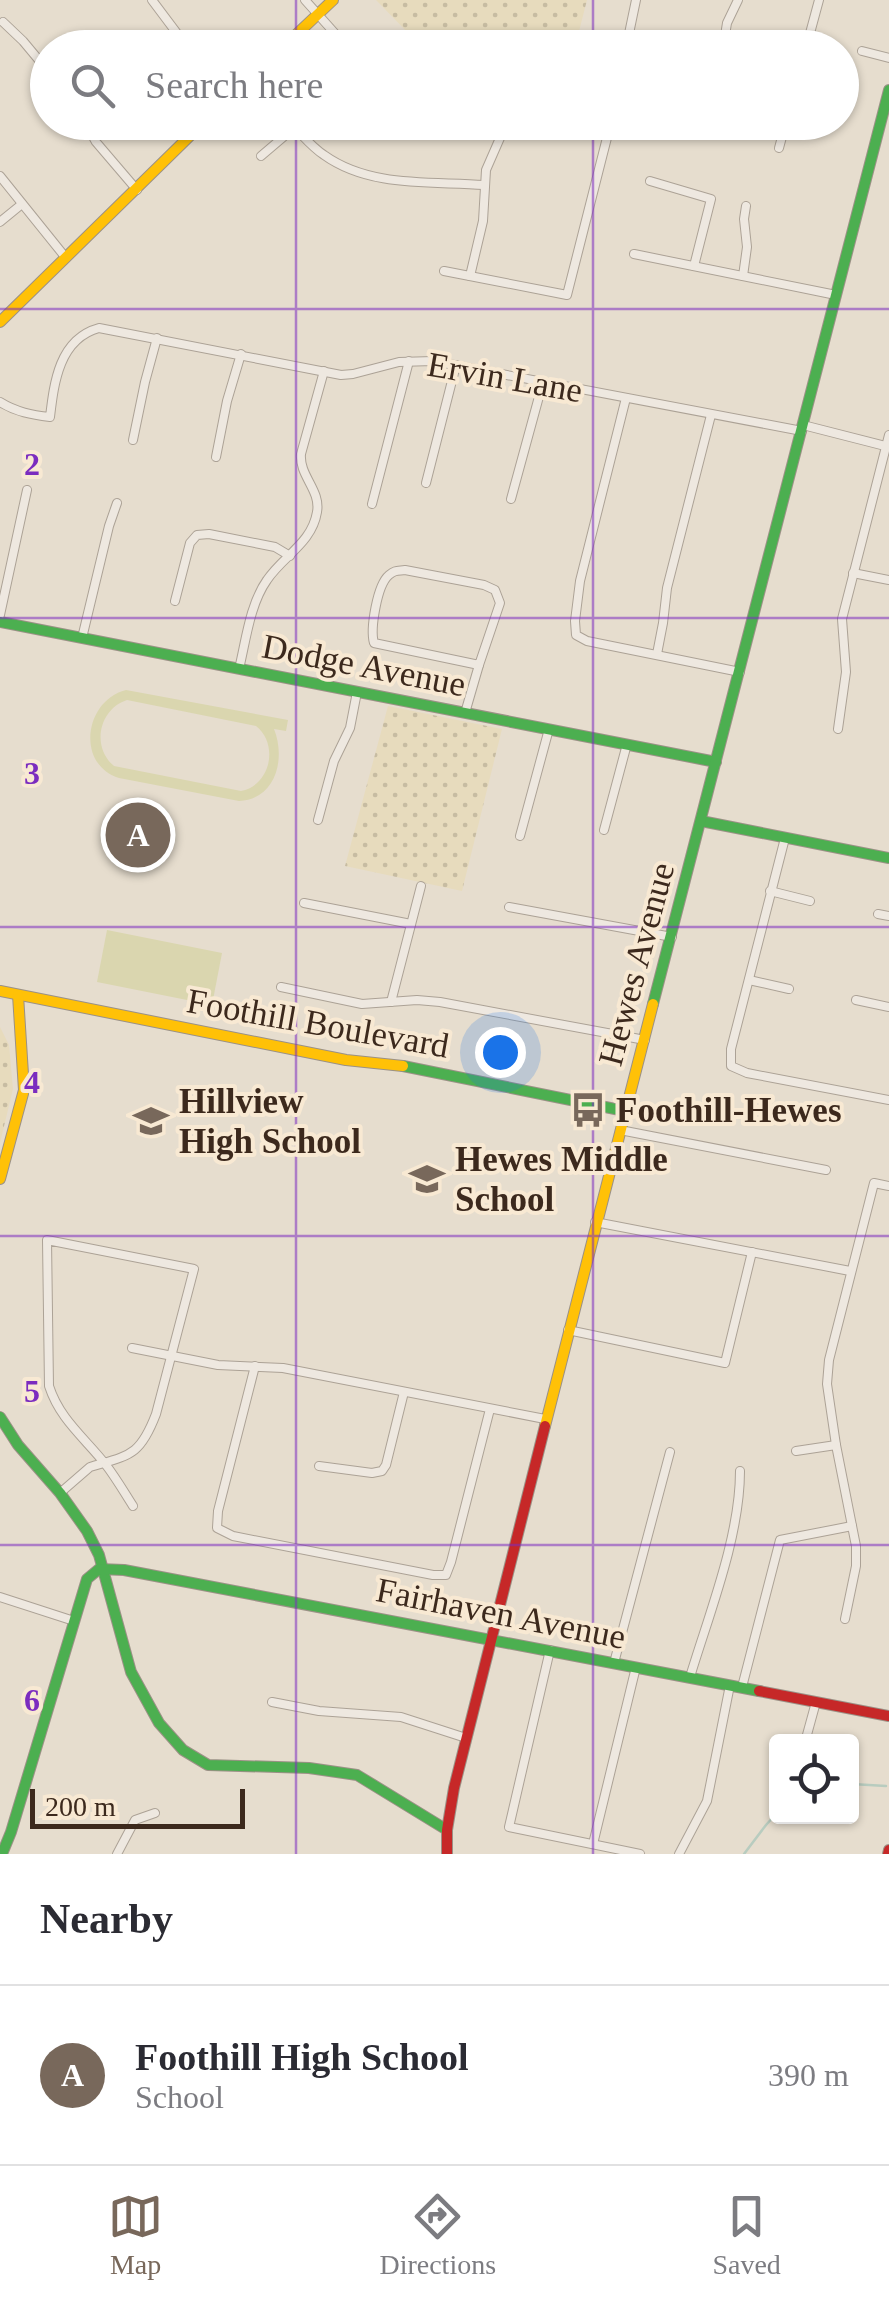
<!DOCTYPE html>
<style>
:root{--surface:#fff;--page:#f2f2f3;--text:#2b2b33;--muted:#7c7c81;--line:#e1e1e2;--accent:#78685b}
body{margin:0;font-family:Georgia,serif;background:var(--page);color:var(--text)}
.controls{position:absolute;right:30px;bottom:30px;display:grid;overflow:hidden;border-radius:10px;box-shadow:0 2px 8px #0004}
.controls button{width:90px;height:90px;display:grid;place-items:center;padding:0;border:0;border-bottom:2px solid var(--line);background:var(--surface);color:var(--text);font:50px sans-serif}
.scale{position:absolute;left:30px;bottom:25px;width:215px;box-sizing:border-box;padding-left:10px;border:5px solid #3c291d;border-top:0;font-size:28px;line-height:35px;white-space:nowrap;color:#3c291d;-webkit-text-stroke:8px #f8e9d3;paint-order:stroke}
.you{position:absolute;left:500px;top:1052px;width:35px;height:35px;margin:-25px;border:8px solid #fff;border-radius:50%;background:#1a73e8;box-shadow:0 0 0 15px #1a73e833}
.badge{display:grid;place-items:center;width:65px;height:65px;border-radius:50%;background:var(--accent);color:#fff;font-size:32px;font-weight:700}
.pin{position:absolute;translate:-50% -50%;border:5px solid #fff;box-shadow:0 2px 10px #0006}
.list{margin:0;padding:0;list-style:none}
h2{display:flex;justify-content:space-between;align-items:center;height:130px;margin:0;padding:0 40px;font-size:42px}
h2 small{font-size:32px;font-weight:400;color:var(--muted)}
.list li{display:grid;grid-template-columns:65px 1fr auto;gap:30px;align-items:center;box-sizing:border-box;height:180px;padding:0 40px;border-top:2px solid var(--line)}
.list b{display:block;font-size:38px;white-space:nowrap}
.list p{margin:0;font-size:32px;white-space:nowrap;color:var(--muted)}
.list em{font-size:32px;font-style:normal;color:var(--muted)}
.icon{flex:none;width:55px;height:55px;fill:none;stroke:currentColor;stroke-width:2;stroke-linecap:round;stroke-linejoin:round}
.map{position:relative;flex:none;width:889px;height:1854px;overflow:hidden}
.search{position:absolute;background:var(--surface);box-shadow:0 2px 8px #0004;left:30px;right:30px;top:30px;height:110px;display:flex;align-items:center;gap:25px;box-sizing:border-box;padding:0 35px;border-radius:55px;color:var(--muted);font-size:38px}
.sheet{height:310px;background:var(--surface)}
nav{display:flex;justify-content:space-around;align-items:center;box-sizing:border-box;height:140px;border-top:2px solid var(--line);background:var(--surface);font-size:28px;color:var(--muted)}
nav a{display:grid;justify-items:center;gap:5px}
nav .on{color:var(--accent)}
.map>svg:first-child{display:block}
</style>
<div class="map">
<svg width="889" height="1854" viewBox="0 0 889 1854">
<defs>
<pattern id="farmland-dots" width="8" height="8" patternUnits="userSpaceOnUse" patternTransform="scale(2.5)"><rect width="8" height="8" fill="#e7dbbd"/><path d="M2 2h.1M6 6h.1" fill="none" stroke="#c7bca2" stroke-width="1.8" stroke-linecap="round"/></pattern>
</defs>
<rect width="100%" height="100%" fill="#e6ddce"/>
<g fill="url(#farmland-dots)">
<path d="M376 0H587L575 47 483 48 411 36Z"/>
<path d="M388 706 502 729 462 891 345 866Z"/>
<path d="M0 1027 9 1045 13 1089 0 1143Z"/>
</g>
<g fill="#dad6af" fill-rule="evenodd">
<path d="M126 690 288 720 286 731 274 729C286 759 276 799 239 801L119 778C75 764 85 700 126 690ZM127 700 256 726C279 744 271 785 241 791L114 766C91 747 99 709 127 700Z"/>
<path d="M107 930 222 953 212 1005 97 982Z"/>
</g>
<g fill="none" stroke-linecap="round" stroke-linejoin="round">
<g stroke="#b8ccbf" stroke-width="2.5">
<path d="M852 1784 886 1786"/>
<path d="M744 1854 766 1825 776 1814"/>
</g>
<defs>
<g id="street">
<path d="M152 0 188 48"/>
<path d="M305 0 348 48"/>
<path d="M3 22 23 41 48 71"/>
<path d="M626 48 636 0"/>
<path d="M723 48 727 23 738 0"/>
<path d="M806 48 819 0"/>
<path d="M862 51 889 58"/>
<path d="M85 122 96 142 137 190"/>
<path d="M295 128C304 137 313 148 324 155 370 188 431 181 484 185"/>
<path d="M779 148 786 122"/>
<path d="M261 156 301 122"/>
<path d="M0 176 66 258"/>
<path d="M650 181 711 199 694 266"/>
<path d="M0 222 22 204"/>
<path d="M634 254 836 295"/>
<path d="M444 271 567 295 611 122"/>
<path d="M470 276 483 221 486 170 507 122"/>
<path d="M743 276 747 247 744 219 746 206"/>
<path d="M626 398 580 581 575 621 576 635 587 641 740 672"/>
<path d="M0 402C16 412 32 415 50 417 54 383 59 339 99 328L341 375 353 374 399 362 433 361 802 431"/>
<path d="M803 425 889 447"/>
<path d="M133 440 145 382 157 338"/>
<path d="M216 457 227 401 241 354"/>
<path d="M426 483 456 365"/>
<path d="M511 499 543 382"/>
<path d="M372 504 409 361"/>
<path d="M405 570 484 585 495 590 500 603 479 665 374 643C370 629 377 585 389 575 395 570 397 571 405 570Z"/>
<path d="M853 573 889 580"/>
<path d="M175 601 190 543 197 535 209 534 275 547 290 556"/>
<path d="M0 615 27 490"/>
<path d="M82 638 109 526 117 503"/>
<path d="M657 654 663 623 667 588 711 415"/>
<path d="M239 669C246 640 250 604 267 580 283 556 312 543 317 512 321 490 299 476 301 454L324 371"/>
<path d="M465 713 479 665"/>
<path d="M838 729 846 672 842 619 889 435"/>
<path d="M318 820 334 761 350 728 357 692"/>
<path d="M604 830 627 744"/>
<path d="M520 836 549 729"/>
<path d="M785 838 731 1049V1066L747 1073 889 1100"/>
<path d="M770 891 810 901"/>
<path d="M304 903 411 924"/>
<path d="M509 907 672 937"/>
<path d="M878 914 889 916"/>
<path d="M749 980 789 989"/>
<path d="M281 987 362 1004 417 1000 440 1002 645 1040"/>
<path d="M856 1000 889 1007"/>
<path d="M391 1002 421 886"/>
<path d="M620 1130 826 1170"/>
<path d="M595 1222 850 1271"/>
<path d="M568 1330 725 1363 752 1252"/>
<path d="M132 1348 218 1365 283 1368 545 1419"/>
<path d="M255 1366 218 1511 217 1528 233 1536 433 1575H446L451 1562 490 1409"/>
<path d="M796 1451 836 1445"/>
<path d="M319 1466 372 1473 382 1471 386 1465 404 1392"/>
<path d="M60 1493 90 1467C130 1455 140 1456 156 1414L194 1269 47 1240 49 1386C60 1420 85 1438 106 1465 116 1478 124 1492 133 1506"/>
<path d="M0 1597 74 1621"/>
<path d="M845 1619 856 1566V1546L836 1445 827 1384 829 1360 874 1183 889 1186"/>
<path d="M550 1650 509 1827 640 1854"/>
<path d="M614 1663 670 1452"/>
<path d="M690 1677C709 1614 740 1537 740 1471"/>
<path d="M742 1687 780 1540 852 1526"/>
<path d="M272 1702 319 1711 401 1717 466 1738"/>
<path d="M805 1742 816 1702"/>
<path d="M593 1844 636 1667"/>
<path d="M117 1854 135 1820 155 1813"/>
<path d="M679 1854 707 1801 730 1685"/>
</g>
<g id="fast">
<path d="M0 622 716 762"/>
<path d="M701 821 889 858"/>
<path d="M653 1004 889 90"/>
<path d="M403 1066 625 1111"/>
<path d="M0 1417 18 1445 60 1493 87 1531 99 1555 131 1672 159 1723 183 1750 208 1765 309 1768 357 1775 447 1830"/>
<path d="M2 1854 11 1832 87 1579 99 1569 124 1570 759 1691"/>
</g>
<g id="slow">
<path d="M282 48 333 0"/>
<path d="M0 322 204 122"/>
<path d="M0 991 346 1060 403 1066"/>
<path d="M0 1179 24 1090 18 995"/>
<path d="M545 1426 653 1004"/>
</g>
<g id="jam">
<path d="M759 1691 889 1716"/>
<path d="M447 1854V1830L454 1788 545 1426"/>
<path d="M888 1854 889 1850"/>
</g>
</defs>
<use href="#street" stroke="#aca296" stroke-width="10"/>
<use href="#fast" stroke="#9b9186" stroke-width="12"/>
<use href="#slow" stroke="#9b9186" stroke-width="12"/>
<use href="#jam" stroke="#9b9186" stroke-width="12"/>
<use href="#street" stroke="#eee8e0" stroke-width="8"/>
<use href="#fast" stroke="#4caf50" stroke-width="10"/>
<use href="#slow" stroke="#ffc107" stroke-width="10"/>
<use href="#jam" stroke="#c62828" stroke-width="10"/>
</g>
<path fill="none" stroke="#7b2cbf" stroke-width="2.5" stroke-opacity="0.55" d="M296 0V48M593 0V48M296 122V1854M593 122V1854M0 309H889M0 618H889M0 927H889M0 1236H889M0 1545H889"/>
<defs>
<symbol id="bus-bare" viewBox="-9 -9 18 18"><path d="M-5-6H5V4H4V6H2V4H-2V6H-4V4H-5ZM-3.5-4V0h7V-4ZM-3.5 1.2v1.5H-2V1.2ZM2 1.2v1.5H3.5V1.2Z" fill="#78685b" stroke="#f8e9d3" stroke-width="2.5" paint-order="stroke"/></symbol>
<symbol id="school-bare" viewBox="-9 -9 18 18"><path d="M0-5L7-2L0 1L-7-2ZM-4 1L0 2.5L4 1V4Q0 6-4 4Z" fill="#78685b" stroke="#f8e9d3" stroke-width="2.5" paint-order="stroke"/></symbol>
</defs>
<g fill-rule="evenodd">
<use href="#bus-bare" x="563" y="1085" width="50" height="50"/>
<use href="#school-bare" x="126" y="1096" width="50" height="50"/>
<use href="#school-bare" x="402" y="1154" width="50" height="50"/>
</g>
<g text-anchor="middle" stroke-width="8" stroke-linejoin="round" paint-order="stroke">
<g font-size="35" fill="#3c291d" stroke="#f8e9d3">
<text transform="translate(505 377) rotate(10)" y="12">Ervin Lane</text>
<text transform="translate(364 665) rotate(11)" y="12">Dodge Avenue</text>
<text transform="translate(636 964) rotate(-75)" y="12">Hewes Avenue</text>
<text transform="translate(318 1023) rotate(10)" y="12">Foothill Boulevard</text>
<text transform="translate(501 1613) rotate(11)" y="12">Fairhaven Avenue</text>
</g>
<g font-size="35" font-weight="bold" fill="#3c291d" stroke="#f8e9d3" text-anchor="start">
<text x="179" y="1113">Hillview<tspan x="179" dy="40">High School</tspan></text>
<text x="616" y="1122">Foothill-Hewes</text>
<text x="455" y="1171">Hewes Middle<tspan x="455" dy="40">School</tspan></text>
</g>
</g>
<g font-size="32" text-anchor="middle" font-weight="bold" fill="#7b2cbf" stroke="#f8e9d3" stroke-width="8" stroke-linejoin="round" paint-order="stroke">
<text x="32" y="475">2</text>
<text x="32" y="784">3</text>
<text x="32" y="1093">4</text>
<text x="32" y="1402">5</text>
<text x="32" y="1711">6</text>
</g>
</svg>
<div class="controls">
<button><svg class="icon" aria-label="locate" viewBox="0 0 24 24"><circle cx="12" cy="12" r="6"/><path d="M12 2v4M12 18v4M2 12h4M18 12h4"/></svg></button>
</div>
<div class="scale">200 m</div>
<div class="you"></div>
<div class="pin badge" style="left:138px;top:835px">A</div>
<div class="search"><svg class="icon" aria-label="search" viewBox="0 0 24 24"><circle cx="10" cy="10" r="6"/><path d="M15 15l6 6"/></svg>Search here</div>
</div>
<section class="sheet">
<h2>Nearby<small></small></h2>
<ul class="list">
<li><span class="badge">A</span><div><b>Foothill High School</b><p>School</p></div><em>390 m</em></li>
</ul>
</section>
<nav>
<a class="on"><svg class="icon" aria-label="map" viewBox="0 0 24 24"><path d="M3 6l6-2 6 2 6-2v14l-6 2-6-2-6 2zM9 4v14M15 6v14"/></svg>Map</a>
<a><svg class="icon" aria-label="directions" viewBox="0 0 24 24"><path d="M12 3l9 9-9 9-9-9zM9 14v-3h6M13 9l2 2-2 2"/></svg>Directions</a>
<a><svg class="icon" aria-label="saved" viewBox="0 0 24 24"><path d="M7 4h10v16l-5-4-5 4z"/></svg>Saved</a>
</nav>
